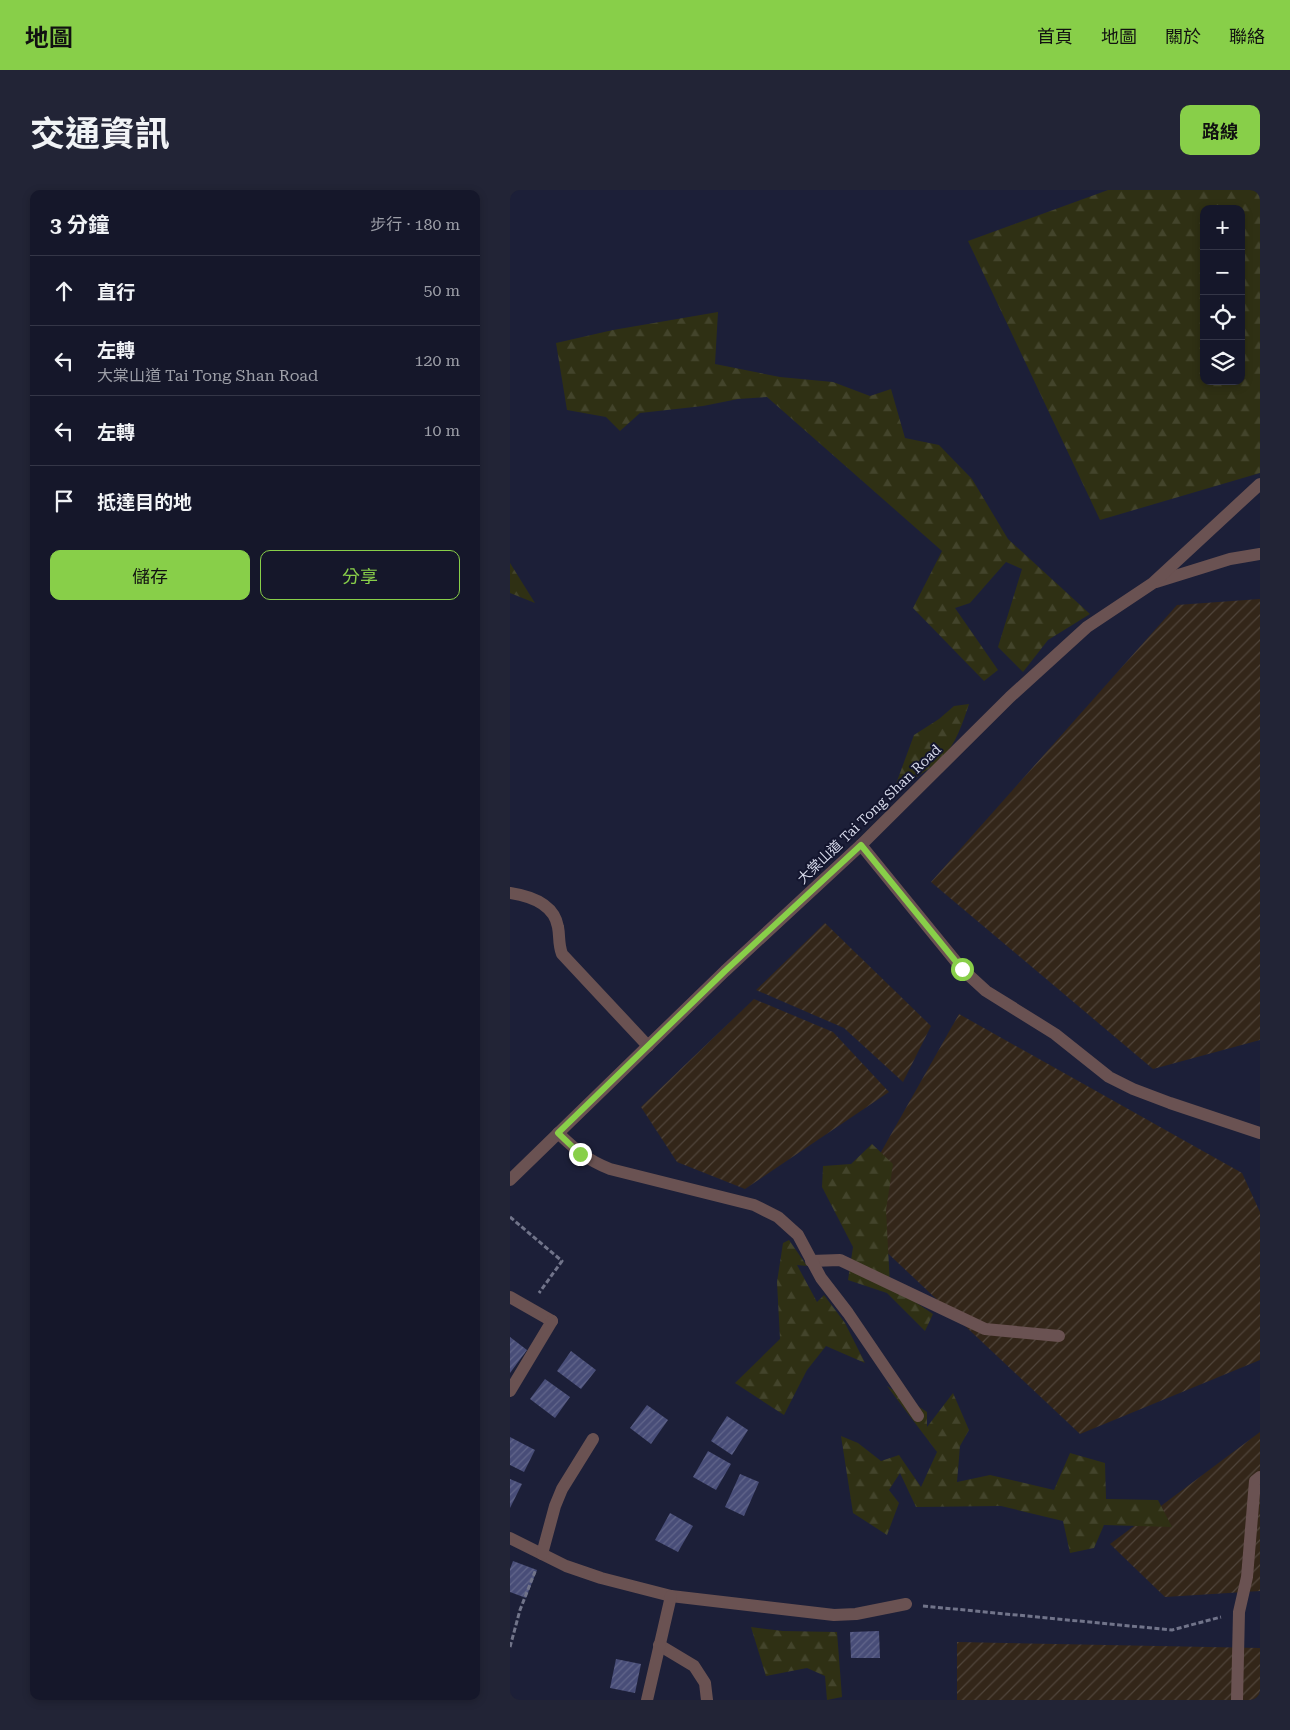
<!DOCTYPE html>
<html lang="zh-TW">
<meta charset="utf-8">
<style>
:root{--surface:#15172a;--page:#222436;--text:#f1f3f6;--muted:#9d9fa8;--line:#343647;--accent:#88cf49}
body{margin:0;font-family:"Roboto Serif","Noto Sans TC",serif;background:var(--page);color:var(--text)}
.controls{position:absolute;right:15px;top:15px;display:grid;overflow:hidden;border-radius:10px;box-shadow:0 2px 8px #0003}
.controls button{width:45px;height:45px;display:grid;place-items:center;padding:0;border:0;border-bottom:1px solid var(--line);background:var(--surface);color:var(--text);font:25px sans-serif}
.stop{position:absolute;width:15px;height:15px;margin:-11px;border:4px solid #88cf49;border-radius:50%;background:#fff}
.stop.end{background:#88cf49;border-color:#fff;box-shadow:0 1px 5px #0008}
.list{margin:0;padding:0;list-style:none}
h2{display:flex;justify-content:space-between;align-items:center;height:65px;margin:0;padding:0 20px;font-size:21px}
h2 small{font-size:16px;font-weight:400;color:var(--muted)}
.list li{display:grid;grid-template-columns:32px 1fr auto;gap:15px;align-items:center;box-sizing:border-box;height:70px;padding:0 20px;border-top:1px solid var(--line)}
.list b{display:block;font-size:19px;white-space:nowrap}
.list p{margin:0;font-size:16px;white-space:nowrap;color:var(--muted)}
.list em{font-size:16px;font-style:normal;color:var(--muted)}
.actions{display:flex;gap:10px;padding:15px 20px}
.actions a{flex:1;padding:11px 0;border:1px solid var(--accent);border-radius:10px;text-align:center;font-size:18px;color:var(--accent)}
.actions .main{background:var(--accent);color:#111}
.icon{flex:none;width:28px;height:28px;fill:none;stroke:currentColor;stroke-width:2;stroke-linecap:round;stroke-linejoin:round}
.map{position:relative;flex:none;width:750px;height:1510px;overflow:hidden;border-radius:10px}
header{display:flex;align-items:center;gap:30px;box-sizing:border-box;height:70px;padding:0 25px;background:var(--accent);color:#111}
header strong{font-size:24px}
nav{display:flex;gap:28px;margin-inline-start:auto;font-size:18px}
.intro{display:flex;align-items:center;justify-content:space-between;box-sizing:border-box;height:120px;padding:0 30px}
h1{margin:0;font-size:35px}
.button{padding:12px 22px;border-radius:10px;background:var(--accent);color:#111;font-size:18px;font-weight:700}
main{display:flex;gap:30px;padding:0 30px}
aside{flex:1;background:var(--surface);border-radius:10px;box-shadow:0 2px 8px #0003}
.map>svg:first-child{display:block}
</style>
<header>
<strong>地圖</strong>
<nav><a>首頁</a><a>地圖</a><a>關於</a><a>聯絡</a></nav>
</header>
<div class="intro"><h1>交通資訊</h1><a class="button">路線</a></div>
<main>
<aside>
<h2>3 分鐘<small>步行 · 180 m</small></h2>
<ul class="list">
<li><svg class="icon" aria-label="ahead" viewBox="0 0 24 24"><path d="M12 20V5M6 11l6-6 6 6"/></svg><div><b>直行</b></div><em>50 m</em></li>
<li><svg class="icon" aria-label="left" viewBox="0 0 24 24"><path d="M17 20v-9H6M10 6l-5 5 5 5"/></svg><div><b>左轉</b><p>大棠山道 Tai Tong Shan Road</p></div><em>120 m</em></li>
<li><svg class="icon" aria-label="left" viewBox="0 0 24 24"><path d="M17 20v-9H6M10 6l-5 5 5 5"/></svg><div><b>左轉</b></div><em>10 m</em></li>
<li><svg class="icon" aria-label="arrive" viewBox="0 0 24 24"><path d="M6 21V4h12l-3 4 3 4H6"/></svg><div><b>抵達目的地</b></div></li>
</ul>
<div class="actions"><a class="main">儲存</a><a>分享</a></div>
</aside>
<div class="map">
<svg width="750" height="1510" viewBox="0 0 750 1510">
<defs>
<pattern id="industrial-furrows" width="10" height="10" patternUnits="userSpaceOnUse" patternTransform="scale(1.25)"><rect width="10" height="10" fill="#332619"/><path d="M-1 1l2-2M0 10L10 0M9 11l2-2" fill="none" stroke="#50453b"/></pattern>
<pattern id="forest-firs" width="22" height="20" patternUnits="userSpaceOnUse" patternTransform="scale(1.25)"><rect width="22" height="20" fill="#2f3014"/><path d="M5 1l3.5 6h-7zM16 11l3.5 6h-7z" fill="#43442b"/></pattern>
<pattern id="building-hatch" width="6" height="6" patternUnits="userSpaceOnUse" patternTransform="scale(1.25)"><rect width="6" height="6" fill="#484d78"/><path d="M-1 1l2-2M0 6l6-6M5 7l2-2" fill="none" stroke="#62668b"/></pattern>
</defs>
<rect width="100%" height="100%" fill="#1c1f38"/>
<g fill="url(#industrial-furrows)">
<path d="M750 409V850L643 879 421 692 667 415Z"/>
<path d="M315 733 421 836 393 892 334 838 246 800Z"/>
<path d="M244 809 323 842 379 902 235 999 167 972 131 917Z"/>
<path d="M449 824 732 983 750 1022V1170L570 1244 336 1024Z"/>
<path d="M750 1242V1401L655 1407 600 1354Z"/>
<path d="M447 1452 750 1458V1510H447Z"/>
</g>
<g fill="url(#forest-firs)" fill-rule="evenodd">
<path d="M598 0H750V283L590 330 458 51ZM694 19H731V191H694Z"/>
<path d="M208 122 205 174 270 187 323 192 360 206 381 199 395 248 429 255 462 289 498 349 580 424 538 450 513 482 488 457 512 379 496 372 460 413 445 418 488 480 474 491 403 418 432 361 257 207 228 209 193 216 130 223 110 241 96 227 57 220 46 153 103 140Z"/>
<path d="M0 373 25 413 0 403Z"/>
<path d="M459 514C453 532 446 555 431 569 418 581 398 592 383 602L404 545 429 529 444 516Z"/>
<path d="M362 954 383 974 376 1020 380 1095 423 1124 415 1141 377 1103 338 1090 343 1057 312 997 313 976 341 974Z"/>
<path d="M279 1050 297 1076 287 1075 307 1112 314 1105 335 1133 355 1173 316 1156 297 1180 274 1225 225 1193 270 1149 267 1092 273 1053Z"/>
<path d="M377 1196 417 1222V1237L443 1203 459 1240 450 1256 447 1292 480 1285 544 1300 560 1263 595 1273 596 1309 648 1310 662 1337 594 1335 584 1358 560 1363 553 1331 491 1316 406 1317 390 1283 379 1300 389 1313 377 1345 343 1323 331 1246 348 1253 371 1271 389 1265 411 1297 427 1262Z"/>
<path d="M241 1437 273 1441 327 1442 332 1507 317 1510 315 1486 297 1478 256 1486Z"/>
</g>
<g fill="url(#building-hatch)">
<path d="M0 1147 17 1160 0 1183Z"/>
<path d="M61 1161 86 1180 71 1199 47 1181Z"/>
<path d="M35 1189 60 1207 45 1228 20 1209Z"/>
<path d="M137 1215 158 1230 141 1254 120 1238Z"/>
<path d="M217 1226 238 1240 222 1265 201 1251Z"/>
<path d="M0 1247 25 1260 14 1282 0 1275Z"/>
<path d="M198 1261 221 1274 206 1300 183 1287Z"/>
<path d="M230 1284 249 1292 234 1326 215 1317Z"/>
<path d="M0 1289 12 1294 0 1318Z"/>
<path d="M160 1323 183 1336 168 1362 145 1350Z"/>
<path d="M3 1371 27 1380 16 1408 0 1402V1379Z"/>
<path d="M369 1441 370 1468H341L340 1442Z"/>
<path d="M106 1469 131 1474 125 1503 100 1498Z"/>
</g>
<g fill="none" stroke-linecap="round" stroke-linejoin="round">
<g stroke="#71748a" stroke-width="3" stroke-dasharray="5 2.5" stroke-linecap="butt">
<path d="M0 1027 52 1071 29 1103"/>
<path d="M413 1416 662 1440 711 1427"/>
<path d="M0 1457 10 1420 26 1379"/>
</g>
<g stroke="#6a5252" stroke-width="12">
<path d="M301 1071 330 1070 475 1139 549 1146"/>
<path d="M0 1107 42 1131"/>
</g>
<g stroke="#6a5252" stroke-width="12">
<path d="M646 392 720 369 750 364"/>
<path d="M351 655 452 779 476 801 545 844 599 887 623 899 660 913 750 943"/>
<path d="M0 703C20 706 44 714 48 737 50 747 48 753 52 764L138 856"/>
<path d="M48 943C66 960 77 970 100 979L244 1015 268 1027 288 1045 311 1088 338 1123 408 1226"/>
<path d="M0 990 215 781 351 655 500 507 577 437 643 393 750 294"/>
<path d="M0 1201 42 1131"/>
<path d="M0 1348 56 1376 91 1388 161 1406 324 1425 346 1424 396 1414"/>
<path d="M32 1364 45 1316 52 1299 83 1249"/>
<path d="M149 1455 184 1476 195 1493 197 1510"/>
<path d="M137 1510 161 1406"/>
<path d="M727 1510 729 1422 737 1387 745 1291 750 1287"/>
</g>
</g>
<g fill="none" stroke-linecap="round" stroke-linejoin="round">
<path stroke="#88cf49" stroke-width="6" d="M70 964 48 943 215 781 351 655 452 779"/>
</g>
<g text-anchor="middle" stroke-width="4" stroke-linejoin="round" paint-order="stroke">
<g font-size="14" fill="#d6d9ea" stroke="#13152e">
<text transform="translate(359 624) rotate(-44)" y="5">大棠山道 Tai Tong Shan Road</text>
</g>
</g>
</svg>
<div class="controls">
<button>+</button>
<button>−</button>
<button><svg class="icon" aria-label="locate" viewBox="0 0 24 24"><circle cx="12" cy="12" r="6"/><path d="M12 2v4M12 18v4M2 12h4M18 12h4"/></svg></button>
<button><svg class="icon" aria-label="layers" viewBox="0 0 24 24"><path d="M12 4l9 5-9 5-9-5zM3 14l9 5 9-5"/></svg></button>
</div>
<div class="stop" style="left:452px;top:779px"></div>
<div class="stop end" style="left:70px;top:964px"></div>
</div>
</main>
